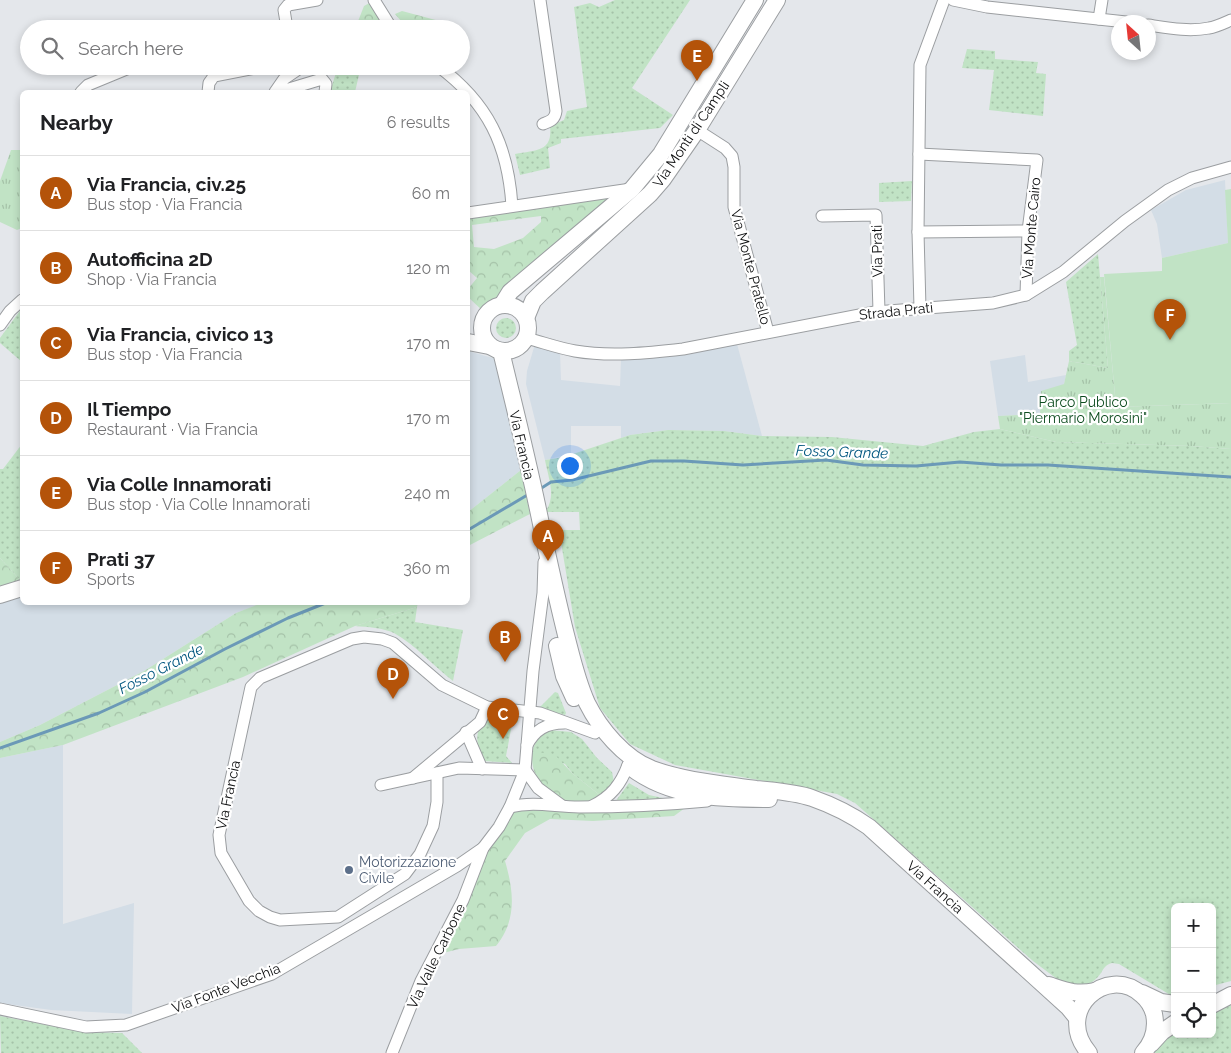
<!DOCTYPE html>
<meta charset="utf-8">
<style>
:root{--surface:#fff;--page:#f6f6f6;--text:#202124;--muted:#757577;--line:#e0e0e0;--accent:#b45309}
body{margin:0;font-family:Raleway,sans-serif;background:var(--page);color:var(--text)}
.controls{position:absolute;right:15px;bottom:15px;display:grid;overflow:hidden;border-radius:8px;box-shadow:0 2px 8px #0003}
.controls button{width:45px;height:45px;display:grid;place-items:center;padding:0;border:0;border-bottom:1px solid var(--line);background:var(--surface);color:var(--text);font:25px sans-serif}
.compass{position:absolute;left:1111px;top:15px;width:45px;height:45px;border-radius:50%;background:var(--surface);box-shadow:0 2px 8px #0003;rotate:333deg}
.you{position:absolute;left:569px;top:465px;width:18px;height:18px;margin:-12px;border:4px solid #fff;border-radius:50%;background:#1a73e8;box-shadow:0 0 0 8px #1a73e833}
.badge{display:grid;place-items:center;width:32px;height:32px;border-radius:50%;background:var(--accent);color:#fff;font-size:16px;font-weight:700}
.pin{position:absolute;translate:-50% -41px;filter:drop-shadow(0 1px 2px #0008)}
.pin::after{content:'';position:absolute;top:26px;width:18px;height:15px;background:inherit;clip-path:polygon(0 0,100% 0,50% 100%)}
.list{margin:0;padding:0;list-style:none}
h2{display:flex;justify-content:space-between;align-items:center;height:65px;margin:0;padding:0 20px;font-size:21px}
h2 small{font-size:16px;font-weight:400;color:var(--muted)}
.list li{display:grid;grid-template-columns:32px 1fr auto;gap:15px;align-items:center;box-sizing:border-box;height:75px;padding:0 20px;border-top:1px solid var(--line)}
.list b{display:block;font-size:19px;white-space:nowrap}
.list p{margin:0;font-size:16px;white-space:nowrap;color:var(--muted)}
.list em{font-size:16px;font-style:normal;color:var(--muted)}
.icon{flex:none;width:28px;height:28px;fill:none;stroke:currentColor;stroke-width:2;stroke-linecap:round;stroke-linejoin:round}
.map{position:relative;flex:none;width:1231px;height:1053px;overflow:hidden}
.search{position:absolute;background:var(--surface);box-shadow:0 2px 8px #0003;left:20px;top:20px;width:450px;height:55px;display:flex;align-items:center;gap:12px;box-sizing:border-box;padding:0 18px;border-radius:28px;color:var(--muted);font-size:19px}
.panel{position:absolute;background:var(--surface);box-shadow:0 2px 8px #0003;left:20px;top:90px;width:450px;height:515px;border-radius:8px}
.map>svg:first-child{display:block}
</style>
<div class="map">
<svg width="1231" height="1053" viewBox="0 0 1231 1053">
<defs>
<pattern id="grass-dots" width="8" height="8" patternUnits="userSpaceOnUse" patternTransform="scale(1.25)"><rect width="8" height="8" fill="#c1e3c5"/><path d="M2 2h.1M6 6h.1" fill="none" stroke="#a5c2a8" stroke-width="1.8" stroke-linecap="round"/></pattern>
<pattern id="forest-crowns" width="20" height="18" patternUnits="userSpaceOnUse" patternTransform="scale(1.25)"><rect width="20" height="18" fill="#c1e3c5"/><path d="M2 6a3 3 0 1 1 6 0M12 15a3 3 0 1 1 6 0" fill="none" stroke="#a5c2a8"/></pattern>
<pattern id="park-tufts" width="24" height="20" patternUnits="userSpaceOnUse" patternTransform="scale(1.25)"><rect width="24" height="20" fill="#c1e3c5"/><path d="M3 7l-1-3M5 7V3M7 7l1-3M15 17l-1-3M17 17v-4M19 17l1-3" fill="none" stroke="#a5c2a8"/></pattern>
</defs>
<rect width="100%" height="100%" fill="#e4e7eb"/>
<g fill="#d3dde6">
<path d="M1225 180 1228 243 1162 258 1157 224 1151 210 1186 190Z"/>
<path d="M535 344 560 353 561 380 620 386 621 359 657 358 691 354 737 344 762 436 724 431 668 430 630 435 621 438V426H571V454L545 460 526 384 527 371Z"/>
<path d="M468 351 496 359 521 470 468 512Z"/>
<path d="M1025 355 1028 382 1066 375 1064 384 1040 414 998 416 990 361Z"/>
<path d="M22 592V602L264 603 236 613 144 671 40 725 0 742V598Z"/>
<path d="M63 745V924L134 903 132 1014 51 1010 0 1003V758Z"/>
</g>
<g fill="url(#grass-dots)">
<path d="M615 0H690L632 88 673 115 660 128 561 139V143L548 148 550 168 520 175 515 154C536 150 553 152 550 126L564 120 567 111 587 107 574 7 590 3 599 7Z"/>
<path d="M967 49 995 51V59L1038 62 1036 73 1046 74 1043 116 989 110 994 70 962 68Z"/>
<path d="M338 66H361L355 92H330Z"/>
<path d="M912 181 911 201 879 202V183Z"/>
<path d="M1098 254 1108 368 1069 361V351L1077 345 1066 282Z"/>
<path d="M22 308V362L0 343V338Z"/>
<circle cx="506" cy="328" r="10"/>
<path d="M1000 429 1056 442 1191 446 1231 449V981L1212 986V907H1175V995L1172 996 1119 964 1112 963C1105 965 1104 968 1101 973 1093 985 1082 987 1069 988L1033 961 855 803 837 794 675 765 630 744 600 708 575 627 559 530H580L579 512H545C557 497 548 477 545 460L564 457 630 435 668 430 724 431 762 436 832 437 923 446 974 432Z"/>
<path d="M22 444V580L21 581 0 558V469H3Z"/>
<path d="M417 607 415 622 463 630 453 681C433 666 416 645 394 633 383 628 368 627 355 626Z"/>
<path d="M555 692 558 693 566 713 565 715 539 708Z"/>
<path d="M493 715 518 719V722L512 724 506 756 512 763 483 761C475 740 473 728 493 715Z"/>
<path d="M549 730 571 732 582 739 597 758 612 772 614 782 601 796 573 774 565 764 532 752C535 741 540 736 549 730Z"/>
<path d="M629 783 649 795 672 800 615 802Z"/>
<path d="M1231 1005V1053H1155L1154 1050 1175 1030V1034H1212V1012Z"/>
<path d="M0 1016 84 1032 122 1033 142 1053H1Z"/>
</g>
<g fill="url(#forest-crowns)" fill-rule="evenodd">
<path d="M373 1 390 29H355L364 6Z"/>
<path d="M402 11 458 26 459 29H408L395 14Z"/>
<path d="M615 194 486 307 485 313 468 297V289L477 278 468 270V217ZM541 216V222L523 238 494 249 474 247 472 225Z"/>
<path d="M521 470 530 514 468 546V512Z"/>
<path d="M0 558 21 581 0 587Z"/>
<path d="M264 602 418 603 417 607 355 626 243 677 63 745 0 758V742L40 725 144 671 236 613Z"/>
<path d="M532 752 546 753 556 756 573 774 601 796C592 800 582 804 571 803 564 802 560 798 554 794 538 782 531 773 532 752Z"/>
<path d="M510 807 685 808 674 816 593 821 550 819 525 833 505 861C514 892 517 920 496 946L459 949 439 954 487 851Z"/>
</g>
<g fill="url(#park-tufts)">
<path d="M11 150H22V228L17 230 0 222V181Z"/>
<path d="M1100 277H1104L1116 407 1231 403V449L1191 446 1056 442 1000 429 998 416 1040 414 1041 391 1064 384 1069 361 1108 368Z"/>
</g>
<path fill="#c1e3c5" d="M1231 189V403L1116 407 1104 274 1162 271V258L1228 243 1225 190Z"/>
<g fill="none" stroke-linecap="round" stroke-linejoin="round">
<g stroke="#6b99b7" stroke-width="3">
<path d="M540 489 551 482 572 480 651 461H684L743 465 826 460 863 465 916 466 960 462 1001 465H1048L1231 477"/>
<path d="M468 530 529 494"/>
<path d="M0 748 99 713 145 692 225 649 288 618 328 602"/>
</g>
<defs>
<g id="street">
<path d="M374 0 392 29"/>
<path d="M540 0 556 111C555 120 550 121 543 124"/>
<path d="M953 0 987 7 1126 22"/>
<path d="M1099 19 1102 0"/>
<path d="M286 22 284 10 288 5 317 0"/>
<path d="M1148 25C1168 28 1189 32 1209 28 1216 27 1224 23 1231 20"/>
<path d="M438 66C488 103 508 145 512 206"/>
<path d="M81 92 88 85 134 66"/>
<path d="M208 92 209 83 214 76 266 66"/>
<path d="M275 92 284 79 303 66"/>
<path d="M279 92 322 79 326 84 325 92"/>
<path d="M697 130 725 148 732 156 734 167V207L768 332"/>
<path d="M919 154 1037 160 1028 231 1026 295"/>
<path d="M468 213 631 189"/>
<path d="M822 216 876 215 879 311"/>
<path d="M918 232 1028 231"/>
<path d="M920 308 918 232 920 65 944 0"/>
<path d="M0 325 10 311 22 300"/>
<path d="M526 338C542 342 558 348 575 351 610 357 648 353 683 349L875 312 993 303 1026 295 1063 272 1125 221 1168 190 1192 178 1231 167"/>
<path d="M466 732 482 769"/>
<path d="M527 745C535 730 546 723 564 723"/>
<path d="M525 770 538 788 561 805"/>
<path d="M437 773V802L433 826 420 854 405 874 338 917 280 920 270 917 259 911 249 901 221 853 219 835 251 687 260 678 352 639 364 637 382 639 393 643 442 685 487 707 540 713 595 733"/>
<path d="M413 778 480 722 487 707"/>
<path d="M381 785 459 768 525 770"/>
<path d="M592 806C611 797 621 784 628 765"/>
<path d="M510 807C534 801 555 807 579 807 622 807 665 805 707 801"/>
<path d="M0 1009 86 1027 126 1025 272 974 457 866 483 848"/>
<path d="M392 1053 421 981 463 900 483 848 499 827 510 807 525 770 533 671 543 593 544 562"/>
</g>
<g id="secondary">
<circle cx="505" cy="328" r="23"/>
<path d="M502 305 510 292 632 189 661 154 755 0"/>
<path d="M526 318 533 301 542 292 650 194 663 179 697 130 777 0"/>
<path d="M468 342 489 346"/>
<path d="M501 351C516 414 532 476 544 539 551 571 558 603 566 635 572 658 577 681 587 703 600 729 624 758 652 769 685 781 722 784 756 789 774 791 794 792 812 798 832 805 852 815 869 827L1068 1007 1077 1018"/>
<path d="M0 595 22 588"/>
<path d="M557 646 564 676 574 698"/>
<path d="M630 767C670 798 720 799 769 799"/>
<path d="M1049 985C1067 991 1076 995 1095 991"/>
<path d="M1142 993 1161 1002 1175 1004"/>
<path d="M1212 1005 1231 995"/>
<path d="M1151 1044 1162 1032 1175 1023"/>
<path d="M1089 1053C1053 1011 1107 963 1142 995 1148 1000 1152 1007 1154 1014 1157 1029 1153 1042 1143 1053"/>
</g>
</defs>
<use href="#street" stroke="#9b9ea1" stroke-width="13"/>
<use href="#secondary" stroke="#9b9ea1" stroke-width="18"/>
<use href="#street" stroke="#fff" stroke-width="11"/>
<use href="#secondary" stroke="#fff" stroke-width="16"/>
</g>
<circle fill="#5c6f8a" stroke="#fff" stroke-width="2" cx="349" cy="870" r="5"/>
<g text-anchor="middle" stroke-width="4.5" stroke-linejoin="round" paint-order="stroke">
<g font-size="14" fill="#0d0e0f" stroke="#fff">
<text transform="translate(691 134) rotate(-56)" y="5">Via Monti di Campli</text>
<text transform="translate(1031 228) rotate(-85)" y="5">Via Monte Cairo</text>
<text transform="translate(877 251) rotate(-91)" y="5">Via Prati</text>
<text transform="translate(751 267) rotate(75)" y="5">Via Monte Pratello</text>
<text transform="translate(896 311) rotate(-6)" y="5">Strada Prati</text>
<text transform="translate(522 445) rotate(77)" y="5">Via Francia</text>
<text transform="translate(228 795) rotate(-78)" y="5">Via Francia</text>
<text transform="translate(935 887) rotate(42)" y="5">Via Francia</text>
<text transform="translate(436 956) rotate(-64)" y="5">Via Valle Carbone</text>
<text transform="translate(226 988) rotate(-21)" y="5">Via Fonte Vecchia</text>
</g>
<g font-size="14" fill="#0e4d20" stroke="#fff">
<text x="1083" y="407">Parco Publico<tspan x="1083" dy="16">"Piermario Morosini"</tspan></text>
</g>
<g font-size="14" fill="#4e5e75" stroke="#fff" text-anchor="start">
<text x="359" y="867">Motorizzazione<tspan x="359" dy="16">Civile</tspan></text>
</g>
<g font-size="15" font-style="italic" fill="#00567f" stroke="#fff">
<text transform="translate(842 452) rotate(2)" y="5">Fosso Grande</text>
<text transform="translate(161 669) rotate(-27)" y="5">Fosso Grande</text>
</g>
</g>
</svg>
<div class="controls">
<button>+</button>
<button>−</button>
<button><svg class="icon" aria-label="locate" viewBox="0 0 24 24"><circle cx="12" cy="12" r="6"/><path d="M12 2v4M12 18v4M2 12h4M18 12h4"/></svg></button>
</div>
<svg class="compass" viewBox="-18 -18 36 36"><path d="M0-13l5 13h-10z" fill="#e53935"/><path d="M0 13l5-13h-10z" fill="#757577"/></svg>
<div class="you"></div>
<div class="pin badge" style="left:548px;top:561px">A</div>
<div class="pin badge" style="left:505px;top:662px">B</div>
<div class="pin badge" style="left:503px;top:739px">C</div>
<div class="pin badge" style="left:393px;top:699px">D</div>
<div class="pin badge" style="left:697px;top:81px">E</div>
<div class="pin badge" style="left:1170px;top:340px">F</div>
<div class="search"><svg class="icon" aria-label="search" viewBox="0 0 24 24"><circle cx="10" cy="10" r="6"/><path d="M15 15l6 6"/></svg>Search here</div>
<section class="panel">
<h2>Nearby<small>6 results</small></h2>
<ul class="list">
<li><span class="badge">A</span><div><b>Via Francia, civ.25</b><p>Bus stop · Via Francia</p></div><em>60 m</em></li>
<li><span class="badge">B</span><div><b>Autofficina 2D</b><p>Shop · Via Francia</p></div><em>120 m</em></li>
<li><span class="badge">C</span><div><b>Via Francia, civico 13</b><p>Bus stop · Via Francia</p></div><em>170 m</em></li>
<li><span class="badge">D</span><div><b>Il Tiempo</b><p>Restaurant · Via Francia</p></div><em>170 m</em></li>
<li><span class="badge">E</span><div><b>Via Colle Innamorati</b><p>Bus stop · Via Colle Innamorati</p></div><em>240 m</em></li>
<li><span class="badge">F</span><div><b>Prati 37</b><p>Sports</p></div><em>360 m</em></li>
</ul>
</section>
</div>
